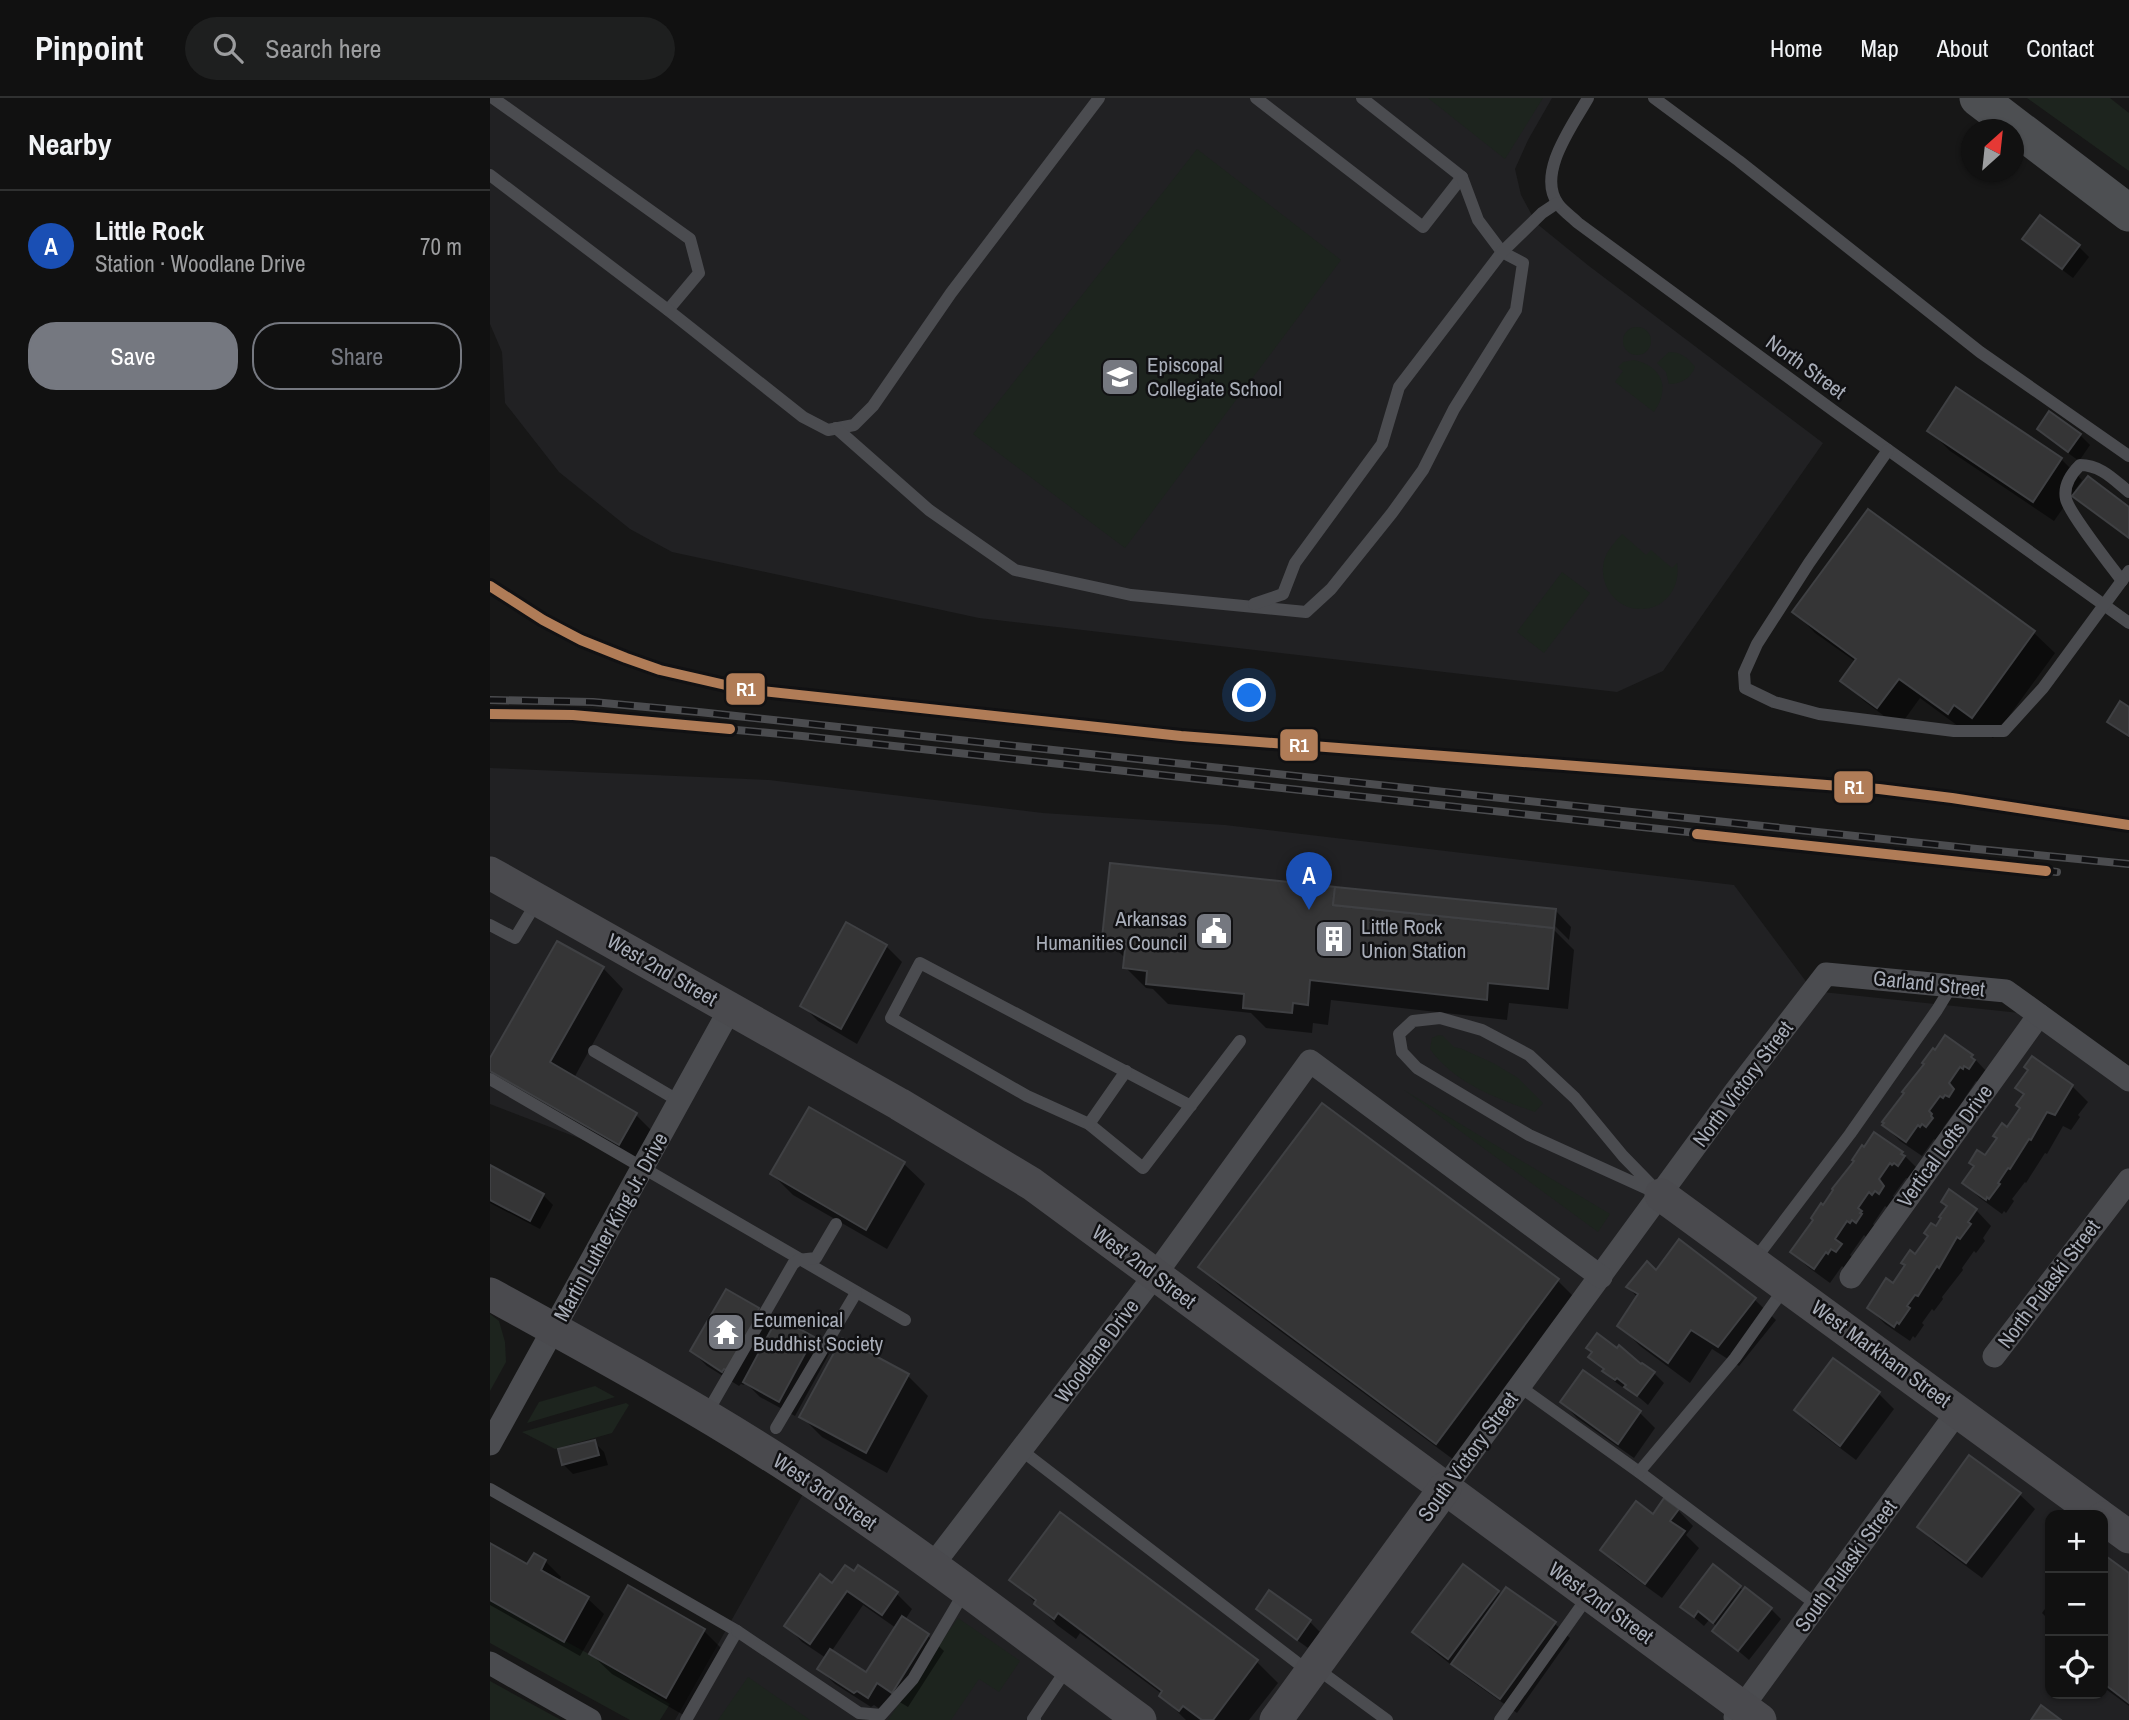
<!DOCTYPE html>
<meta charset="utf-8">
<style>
:root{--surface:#111;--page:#1e1f1f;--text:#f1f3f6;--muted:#9c9d9f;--line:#303131;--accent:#757880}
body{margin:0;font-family:"Archivo Narrow",sans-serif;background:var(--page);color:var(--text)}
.controls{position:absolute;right:21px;bottom:21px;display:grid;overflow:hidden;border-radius:14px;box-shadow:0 2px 5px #0004}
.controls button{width:63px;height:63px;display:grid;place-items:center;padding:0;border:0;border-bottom:2px solid var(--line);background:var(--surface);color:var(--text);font:35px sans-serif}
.compass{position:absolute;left:1471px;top:21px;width:63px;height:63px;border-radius:50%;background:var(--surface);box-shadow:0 2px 5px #0004;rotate:27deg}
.you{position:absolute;left:760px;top:598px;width:24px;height:24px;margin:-18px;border:5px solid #fff;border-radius:50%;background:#1a73e8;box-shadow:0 0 0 10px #1a73e833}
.badge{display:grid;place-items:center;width:46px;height:46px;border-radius:50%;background:var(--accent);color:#fff;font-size:23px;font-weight:700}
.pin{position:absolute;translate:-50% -58px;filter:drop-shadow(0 2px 4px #0008)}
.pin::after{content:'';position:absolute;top:37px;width:24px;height:21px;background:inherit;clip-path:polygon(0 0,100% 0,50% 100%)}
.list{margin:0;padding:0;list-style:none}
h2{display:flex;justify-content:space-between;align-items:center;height:91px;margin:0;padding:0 28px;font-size:30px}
h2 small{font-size:23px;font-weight:400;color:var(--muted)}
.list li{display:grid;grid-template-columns:46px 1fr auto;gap:21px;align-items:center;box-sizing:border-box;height:112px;padding:0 28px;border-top:2px solid var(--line)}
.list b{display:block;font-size:26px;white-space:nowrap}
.list p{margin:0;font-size:23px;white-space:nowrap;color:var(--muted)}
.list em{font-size:23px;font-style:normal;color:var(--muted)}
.actions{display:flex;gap:14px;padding:21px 28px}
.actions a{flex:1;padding:16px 0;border:2px solid var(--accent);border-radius:28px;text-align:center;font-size:24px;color:var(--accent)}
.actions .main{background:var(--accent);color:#fff}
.icon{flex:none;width:38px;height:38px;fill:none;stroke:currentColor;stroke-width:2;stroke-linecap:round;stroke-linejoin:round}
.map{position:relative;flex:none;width:1639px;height:1622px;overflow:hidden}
header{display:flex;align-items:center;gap:42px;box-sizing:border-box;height:98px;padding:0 35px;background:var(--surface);border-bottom:2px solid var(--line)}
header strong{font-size:33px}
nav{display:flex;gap:38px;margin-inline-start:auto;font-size:24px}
.search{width:490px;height:63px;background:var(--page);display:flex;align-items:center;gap:18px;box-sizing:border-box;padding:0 24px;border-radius:38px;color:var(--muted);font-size:26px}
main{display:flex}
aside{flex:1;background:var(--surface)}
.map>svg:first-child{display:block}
</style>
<header>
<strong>Pinpoint</strong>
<div class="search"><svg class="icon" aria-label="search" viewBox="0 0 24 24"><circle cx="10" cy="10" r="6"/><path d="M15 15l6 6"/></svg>Search here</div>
<nav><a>Home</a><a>Map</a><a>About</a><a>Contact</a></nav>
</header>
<main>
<aside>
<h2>Nearby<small></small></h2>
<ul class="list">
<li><span class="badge" style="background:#1a4fb4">A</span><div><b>Little Rock</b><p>Station · Woodlane Drive</p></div><em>70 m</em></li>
</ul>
<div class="actions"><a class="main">Save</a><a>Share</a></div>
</aside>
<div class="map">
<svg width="1639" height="1622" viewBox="0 0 1639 1622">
<rect width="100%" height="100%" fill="#171717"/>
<g fill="#212123" fill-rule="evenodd">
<path d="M0 0H1062L1038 42 1025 71 1031 97 1046 125 1099 168 1333 345 1173 573 1127 594 489 520 182 454 140 431 69 374 15 305 12 254 0 226Z"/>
<path d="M0 670 279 682 553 715 735 727 1244 787 1323 893 1549 917 1639 983V1622H185L326 1373 78 1225 162 1068 0 1006ZM1560 1417H1613V1596H1560Z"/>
</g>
<g fill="#1d241e">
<path d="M938 0H1053L1015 61Z"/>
<path d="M1537 0H1620L1639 15V73Z"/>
<path d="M707 51 851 162 635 450 483 336Z"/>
<circle cx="1147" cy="243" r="14"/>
<path d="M1179 254C1191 254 1198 260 1205 269 1201 280 1191 286 1179 286L1176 274 1167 265Z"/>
<path d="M1144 262C1172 268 1181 290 1164 314L1125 284 1133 273 1128 269 1133 264Z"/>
<path d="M1132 436 1156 457 1161 452 1182 470 1187 465C1191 487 1177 510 1153 511 1127 513 1108 487 1114 463 1117 452 1125 444 1132 436Z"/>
<path d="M1072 474 1100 495 1054 555 1027 534Z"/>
<path d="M949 937 953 938 964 949 972 951 1003 965 1028 980 1053 1005 1045 1014C1008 1001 964 985 940 951L942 940Z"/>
<path d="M914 992 1120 1116 1108 1134Z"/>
<path d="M0 1216 9 1223 15 1244 16 1264 0 1293Z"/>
<path d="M105 1288 125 1299 37 1325 49 1304Z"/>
<path d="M136 1305 139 1307 122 1335 65 1351 32 1334Z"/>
<path d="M0 1502 99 1556 180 1606 170 1622H140L0 1545Z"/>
<path d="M468 1520 530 1563 509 1594 489 1581 461 1622H398Z"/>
<path d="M258 1579 320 1622H228Z"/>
<path d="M0 1583 71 1622H0Z"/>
</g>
<g fill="#0007" fill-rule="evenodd">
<path d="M1551 120 1589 149 1599 159 1583 180 1545 151 1535 141Z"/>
<path d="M1549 331 1590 337 1600 347 1589 363 1559 341Z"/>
<path d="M1439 332 1571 361 1592 382 1585 392 1588 394 1598 380 1639 411V441L1595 408 1583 396 1564 423 1460 353Z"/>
<path d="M1378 413 1544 535 1565 555 1503 640 1486 627 1479 636 1430 600 1409 629 1374 603 1353 582 1366 564 1325 535 1305 514Z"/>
<path d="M1631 606 1639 611V640L1619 623Z"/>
<path d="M1066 813 1081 829 1079 842 1062 825V830L1084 852 1078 911 1019 905 1017 922 841 902 838 927 823 925 822 935 776 930 761 915 678 906 663 891 656 890 635 869V860L614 839Z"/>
<path d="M396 848 412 864 367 946 328 923 313 908Z"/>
<path d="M113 870 133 891 84 980 146 1017 167 1038 150 1067 17 990 0 973V963Z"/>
<path d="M1455 940 1482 958 1497 974 1489 985 1486 983 1474 1001 1479 1008 1469 1014 1466 1012 1453 1030 1457 1033 1446 1043 1444 1041 1432 1058 1410 1043 1394 1027Z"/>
<path d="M1582 988 1598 1004 1588 1017 1590 1019 1581 1032 1573 1028 1557 1056 1555 1055 1536 1085 1535 1084 1522 1101 1524 1103 1516 1115 1514 1113 1512 1116 1490 1100 1474 1085 1517 1031Z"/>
<path d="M832 1007 1068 1183 1089 1204 968 1365 731 1189 710 1169Z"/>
<path d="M1412 1055 1427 1070 1419 1081 1416 1080 1403 1098 1409 1105 1399 1111 1395 1108 1383 1126 1386 1130 1376 1139 1374 1137 1360 1157 1366 1163 1354 1170 1352 1168 1340 1185 1318 1169 1302 1154 1333 1109Z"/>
<path d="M414 1066 435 1086 397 1151 303 1097 282 1076Z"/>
<path d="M0 1069 53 1097 63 1107 50 1131 0 1105Z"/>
<path d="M1486 1112 1501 1128 1493 1140 1495 1143 1486 1155 1484 1153 1472 1170 1473 1172 1452 1199 1453 1201 1444 1213 1442 1211 1432 1225 1434 1227 1425 1240 1423 1238 1420 1243 1395 1226 1379 1210 1403 1187 1446 1130Z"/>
<path d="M1190 1144 1265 1202 1286 1222 1249 1268 1222 1251 1200 1285 1150 1248 1129 1227 1148 1200 1138 1189 1166 1175Z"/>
<path d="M268 1211 285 1228 323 1240 339 1256 305 1318 270 1299 255 1284 254 1287 251 1286 249 1288 217 1268 202 1253Z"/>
<path d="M1100 1259 1164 1275 1174 1285 1158 1307 1137 1289 1135 1291 1124 1283Z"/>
<path d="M1093 1274 1150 1315 1165 1330 1144 1360 1087 1320 1072 1304Z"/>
<path d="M418 1278 438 1298 397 1375 332 1339 311 1318Z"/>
<path d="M1389 1296 1404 1311 1366 1362 1321 1328 1306 1312Z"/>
<path d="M104 1344 114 1354 118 1367 83 1376 73 1366Z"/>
<path d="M1529 1396 1545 1411 1492 1480 1445 1445 1429 1429Z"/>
<path d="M1188 1412 1203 1428 1196 1437 1209 1450 1172 1500 1128 1468 1112 1452 1163 1418Z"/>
<path d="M570 1417 767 1564 788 1585 759 1622H696L671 1598 672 1596 590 1535 586 1541 567 1527 522 1481Z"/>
<path d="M0 1447 38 1469 55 1463 71 1479 68 1484 98 1501 114 1516 90 1558 0 1507Z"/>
<path d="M1613 1458 1639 1477V1608L1613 1589Z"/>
<path d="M1223 1469 1254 1493 1255 1492 1281 1511 1291 1521 1259 1562 1225 1533 1228 1529 1219 1522 1214 1528 1192 1509Z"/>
<path d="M343 1487 407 1496 422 1511 415 1522 438 1538 454 1553 418 1609 403 1600 394 1614 384 1607 381 1609 345 1586 329 1571 336 1560 312 1544 297 1528ZM373 1507 406 1530 376 1576 341 1554Z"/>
<path d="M780 1494 820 1524 830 1534 818 1550 778 1521 768 1511Z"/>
<path d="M1008 1494 1012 1498 1064 1525 1080 1540 1027 1615 979 1581 940 1550 925 1534Z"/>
<path d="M1560 1504V1523L1552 1515Z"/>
<path d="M214 1533 235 1554 197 1619 122 1576 101 1556Z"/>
</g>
<g fill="#353536" stroke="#3f4043" stroke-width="2">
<path d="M1550 117 1590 147 1572 171 1532 141Z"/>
<path d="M1466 289 1572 360 1543 404 1437 333Z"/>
<path d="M1559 313 1591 336 1578 354 1547 331Z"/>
<path d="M1598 378 1639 409V440L1582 398Z"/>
<path d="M1378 411 1545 533 1482 620 1464 607 1458 616 1409 581 1387 610 1350 583 1366 561 1302 514Z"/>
<path d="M1630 603 1639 609V638L1617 624Z"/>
<path d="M620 765 845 789 843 807 1064 830 1058 891 998 885 997 902 820 882 818 907 803 905 802 915 753 910 754 896 656 886 657 873 633 870 636 842 612 840Z"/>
<path d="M845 789 1066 811 1064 830 843 807Z"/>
<path d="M356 824 397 847 351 931 310 908Z"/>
<path d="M67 843 114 869 60 964 147 1015 129 1047 0 973V960Z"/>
<path d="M1455 937 1483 957 1481 959 1485 962 1479 971 1474 968 1473 971 1470 969 1459 985 1464 991 1459 999 1455 997 1453 1000 1450 998 1439 1013 1442 1016 1441 1018 1443 1020 1436 1029 1432 1026 1430 1029 1428 1027 1416 1044 1392 1027 1394 1025 1392 1024 1414 995 1412 994 1434 966 1432 965 1443 950 1445 952Z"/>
<path d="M1542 958 1583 987 1565 1017 1557 1014 1541 1042 1539 1041 1520 1071 1518 1070 1508 1085 1510 1086 1499 1101 1497 1099 1496 1102 1472 1085 1484 1068 1479 1065 1487 1052 1495 1057 1507 1040 1503 1038 1512 1025 1517 1029 1530 1010 1526 1007 1534 996 1525 990 1538 972 1534 969Z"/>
<path d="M832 1005 1069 1181 946 1346 708 1169Z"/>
<path d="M319 1009 415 1064 376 1132 280 1076Z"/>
<path d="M1384 1034 1413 1054 1411 1056 1415 1058 1408 1068 1404 1065 1402 1067 1400 1065 1389 1081 1394 1088 1389 1096 1385 1093 1382 1097 1379 1094 1368 1110 1372 1113 1370 1115 1372 1116 1366 1125 1362 1122 1360 1125 1357 1123 1345 1141 1352 1146 1346 1154 1341 1151 1338 1156 1336 1154 1324 1171 1300 1154 1323 1122 1321 1120 1331 1105 1333 1107 1343 1092 1342 1091 1364 1063 1362 1062 1372 1047 1374 1049Z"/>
<path d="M0 1067 54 1096 40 1123 0 1102Z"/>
<path d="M1459 1091 1487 1111 1478 1124 1481 1126 1470 1141 1467 1139 1449 1170 1447 1168 1428 1198 1425 1197 1417 1208 1420 1210 1409 1226 1407 1224 1404 1229 1377 1210 1396 1180 1403 1185 1415 1167 1411 1165 1420 1152 1425 1156 1438 1138 1434 1135 1441 1125 1446 1128 1451 1120 1449 1119 1457 1108 1451 1104Z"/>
<path d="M1189 1141 1266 1200 1228 1249 1201 1232 1178 1265 1127 1228 1148 1196 1136 1189 1157 1163 1166 1172Z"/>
<path d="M236 1191 269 1210 268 1213 272 1216 238 1273 234 1271 232 1274 200 1253Z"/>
<path d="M288 1219 324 1239 289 1304 253 1284Z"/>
<path d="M1107 1235 1127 1250 1129 1247 1151 1266 1152 1265 1165 1274 1147 1298 1134 1289 1136 1287 1127 1280 1125 1282 1112 1273 1114 1271 1098 1259 1102 1254 1096 1250Z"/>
<path d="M352 1240 419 1276 376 1355 309 1319Z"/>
<path d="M1343 1260 1390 1294 1350 1348 1304 1312Z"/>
<path d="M1093 1272 1151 1313 1128 1346 1070 1304Z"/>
<path d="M105 1342 109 1357 72 1367 68 1351Z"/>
<path d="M1479 1357 1531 1395 1476 1465 1427 1429Z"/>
<path d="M1174 1400 1189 1411 1180 1423 1195 1433 1155 1486 1110 1452 1146 1403 1163 1416Z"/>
<path d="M570 1414 768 1562 723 1622H712L693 1608 689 1613 669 1598 672 1593 568 1515 564 1521 544 1506 546 1502 519 1482Z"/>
<path d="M0 1445 37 1466 44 1455 56 1462 51 1472 99 1499 74 1544 0 1502Z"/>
<path d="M1613 1456 1639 1475V1605L1613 1585Z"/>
<path d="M973 1466 1009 1493 958 1561 922 1534Z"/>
<path d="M1223 1466 1251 1488 1223 1525 1208 1513 1204 1519 1190 1509Z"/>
<path d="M355 1467 364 1473 368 1467 408 1494 392 1517 357 1493 320 1546 294 1528 330 1476 342 1485Z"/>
<path d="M138 1487 215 1531 176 1600 99 1556Z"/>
<path d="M1016 1489 1066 1524 1010 1601 961 1566Z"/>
<path d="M1255 1489 1282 1510 1248 1553 1222 1533Z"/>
<path d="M779 1492 821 1522 807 1542 766 1511Z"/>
<path d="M412 1518 439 1536 402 1595 387 1585 378 1600 367 1593 364 1595 327 1571 340 1551 376 1574Z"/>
<path d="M1551 1607 1571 1622H1541Z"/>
</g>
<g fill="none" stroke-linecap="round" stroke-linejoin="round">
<g stroke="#4b4c50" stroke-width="12">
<path d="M3 0 200 141 209 175 178 212"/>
<path d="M766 0 933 129 972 79"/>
<path d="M1098 0C1083 27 1046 75 1068 106 1073 113 1082 119 1088 125L1344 313 1639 525"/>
<path d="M1164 0 1249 63 1490 254 1639 358"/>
<path d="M0 77 178 212 313 319 338 332 364 327 383 308 461 195 609 0"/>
<path d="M346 330 439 412 525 472 641 497 816 514 841 491 902 415 933 372 964 311 1026 212 1033 165 1012 154 988 122 972 79 872 0"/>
<path d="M1398 352 1319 465 1267 546 1254 575 1255 590 1284 604 1329 616 1464 633H1514L1553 590 1639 473"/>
<path d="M1632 483C1621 468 1579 415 1576 401 1573 387 1581 376 1590 367 1611 367 1624 382 1639 394"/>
<path d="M764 506 793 496 805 465 892 346 909 289 1012 154 1052 115 1067 105"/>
<path d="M0 827 25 840 48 802"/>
<path d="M950 920 992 932 1039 957 1085 1000 1133 1058 1171 1097 1039 1037 927 970 912 954 909 936 923 923Z"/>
<path d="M104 953 189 1003"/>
<path d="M0 981 415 1222"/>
<path d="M701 1008 430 865 401 920 537 998 599 1026 653 1070 750 943"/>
<path d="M599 1026 636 973"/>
<path d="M1263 1164 1360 1036 1447 912 1461 889"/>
<path d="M1029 1288 1149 1374 1327 1507"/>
<path d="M217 1315 303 1166 308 1162 326 1160 346 1126"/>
<path d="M286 1330 366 1195"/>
<path d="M531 1352 818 1573"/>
<path d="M1149 1374 1245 1260 1296 1188"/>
<path d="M0 1391 247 1533 196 1622"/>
<path d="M247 1533 369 1615 391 1617 423 1581 475 1493"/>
<path d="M826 1570 897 1622"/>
<path d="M545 1622 543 1621 578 1569"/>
<path d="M1010 1622 1099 1497"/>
</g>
<g stroke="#4b4c50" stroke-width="23">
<path d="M1361 1179 1549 917"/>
<path d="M1504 1258 1639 1082"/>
<path d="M0 1346 240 911"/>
<path d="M955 1390 1245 994 1336 876 1516 893 1639 982"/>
<path d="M442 1468 665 1177 820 963 1111 1179"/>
<path d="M0 1565 100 1622"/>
<path d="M1245 1619 1468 1313"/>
</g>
<g stroke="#4a4a4e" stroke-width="33">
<path d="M0 775 409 1006 542 1086 1270 1622"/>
<path d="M1171 1097 1609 1417"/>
<path d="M0 1196C102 1252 205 1308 302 1371 422 1448 535 1537 650 1622"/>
<path d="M1613 1420 1639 1439"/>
<path d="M786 1622 955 1390"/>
</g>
<path stroke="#4d4f52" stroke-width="37" d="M1488 0 1639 115"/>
<defs>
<g id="rail">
<path d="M0 488 53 522 91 542 136 560 170 572 253 591 691 638 1389 691 1462 700 1639 727"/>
<path d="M0 602 103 604 209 614 1487 751 1639 766"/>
<path d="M0 616 83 617 312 638 1567 774"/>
</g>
</defs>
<use href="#rail" stroke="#4b4c4f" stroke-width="8"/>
<use href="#rail" stroke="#111113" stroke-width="5" stroke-dasharray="16" stroke-linecap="butt"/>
<defs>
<g id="rail-1">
<path d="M0 488 53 522 91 542 136 560 170 572 253 591 691 638 1389 691 1462 700 1639 727"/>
<path d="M0 616 83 617 240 631"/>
<path d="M1207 736 1556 773"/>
</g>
</defs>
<use href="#rail-1" stroke="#111113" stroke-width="16"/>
<use href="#rail-1" stroke="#b07c57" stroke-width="10"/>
</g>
<defs>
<symbol id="school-square" viewBox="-11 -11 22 22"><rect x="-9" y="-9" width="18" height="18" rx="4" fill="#757880" stroke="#111113"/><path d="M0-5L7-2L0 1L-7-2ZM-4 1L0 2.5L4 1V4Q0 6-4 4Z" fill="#fff"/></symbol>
<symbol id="civic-square" viewBox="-11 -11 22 22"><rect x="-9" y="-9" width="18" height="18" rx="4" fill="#757880" stroke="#111113"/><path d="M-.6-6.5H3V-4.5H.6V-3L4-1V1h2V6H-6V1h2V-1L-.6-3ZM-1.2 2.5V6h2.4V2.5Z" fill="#fff"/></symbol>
<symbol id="building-square" viewBox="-11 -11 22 22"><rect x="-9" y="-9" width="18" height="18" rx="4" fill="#757880" stroke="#111113"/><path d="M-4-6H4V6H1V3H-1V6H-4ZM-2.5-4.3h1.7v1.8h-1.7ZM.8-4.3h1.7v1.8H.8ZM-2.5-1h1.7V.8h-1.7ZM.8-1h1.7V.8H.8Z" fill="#fff"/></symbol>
<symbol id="temple-square" viewBox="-11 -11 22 22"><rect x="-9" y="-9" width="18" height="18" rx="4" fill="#757880" stroke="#111113"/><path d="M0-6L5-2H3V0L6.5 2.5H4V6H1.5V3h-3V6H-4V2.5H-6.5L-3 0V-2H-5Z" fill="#fff"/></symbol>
</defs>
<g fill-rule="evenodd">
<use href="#school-square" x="608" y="257" width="44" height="44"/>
<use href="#civic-square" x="702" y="811" width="44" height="44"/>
<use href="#building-square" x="822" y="819" width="44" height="44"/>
<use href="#temple-square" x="214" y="1212" width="44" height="44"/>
</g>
<g text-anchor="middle" stroke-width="5" stroke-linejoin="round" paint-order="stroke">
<g font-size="21" fill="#a8adb8" stroke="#111113" text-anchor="start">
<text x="657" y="274">Episcopal<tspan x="657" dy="24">Collegiate School</tspan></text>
<text x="697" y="828" text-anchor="end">Arkansas<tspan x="697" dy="24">Humanities Council</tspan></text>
<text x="871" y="836">Little Rock<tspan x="871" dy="24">Union Station</tspan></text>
<text x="263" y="1229">Ecumenical<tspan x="263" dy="24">Buddhist Society</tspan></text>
</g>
<g font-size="21" fill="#a8adb8" stroke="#111113">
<text transform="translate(1316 269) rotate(36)" y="7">North Street</text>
<text transform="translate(172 872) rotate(30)" y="7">West 2nd Street</text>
<text transform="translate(1439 886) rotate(6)" y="7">Garland Street</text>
<text transform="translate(1253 986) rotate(-53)" y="7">North Victory Street</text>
<text transform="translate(1455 1048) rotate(-54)" y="7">Vertical Lofts Drive</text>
<text transform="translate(121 1129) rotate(-61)" y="7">Martin Luther King Jr. Drive</text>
<text transform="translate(654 1169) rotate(37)" y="7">West 2nd Street</text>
<text transform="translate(1559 1186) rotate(-53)" y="7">North Pulaski Street</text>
<text transform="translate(607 1253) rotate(-53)" y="7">Woodlane Drive</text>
<text transform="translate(1391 1256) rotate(36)" y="7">West Markham Street</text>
<text transform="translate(978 1359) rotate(-54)" y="7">South Victory Street</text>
<text transform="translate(335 1394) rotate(34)" y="7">West 3rd Street</text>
<text transform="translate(1356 1468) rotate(-54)" y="7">South Pulaski Street</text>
<text transform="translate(1111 1505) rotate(36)" y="7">West 2nd Street</text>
</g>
</g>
<g stroke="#111113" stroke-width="2.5">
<rect x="235" y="574" width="41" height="34" rx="7" fill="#b07c57"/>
<rect x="789" y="630" width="40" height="34" rx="7" fill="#b07c57"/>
<rect x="1343" y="672" width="41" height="34" rx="7" fill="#b07c57"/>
</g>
<g font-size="19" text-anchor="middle" font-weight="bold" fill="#fff">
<text x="256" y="598">R1</text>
<text x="809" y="654">R1</text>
<text x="1364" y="696">R1</text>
</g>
</svg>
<div class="controls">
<button>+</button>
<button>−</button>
<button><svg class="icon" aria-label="locate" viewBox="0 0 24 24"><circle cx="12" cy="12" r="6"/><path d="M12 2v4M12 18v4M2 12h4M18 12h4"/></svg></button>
</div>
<svg class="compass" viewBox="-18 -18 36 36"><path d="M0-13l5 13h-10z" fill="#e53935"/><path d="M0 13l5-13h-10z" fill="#9c9d9f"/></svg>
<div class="you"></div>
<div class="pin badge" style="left:819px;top:812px;background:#1a4fb4">A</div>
</div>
</main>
